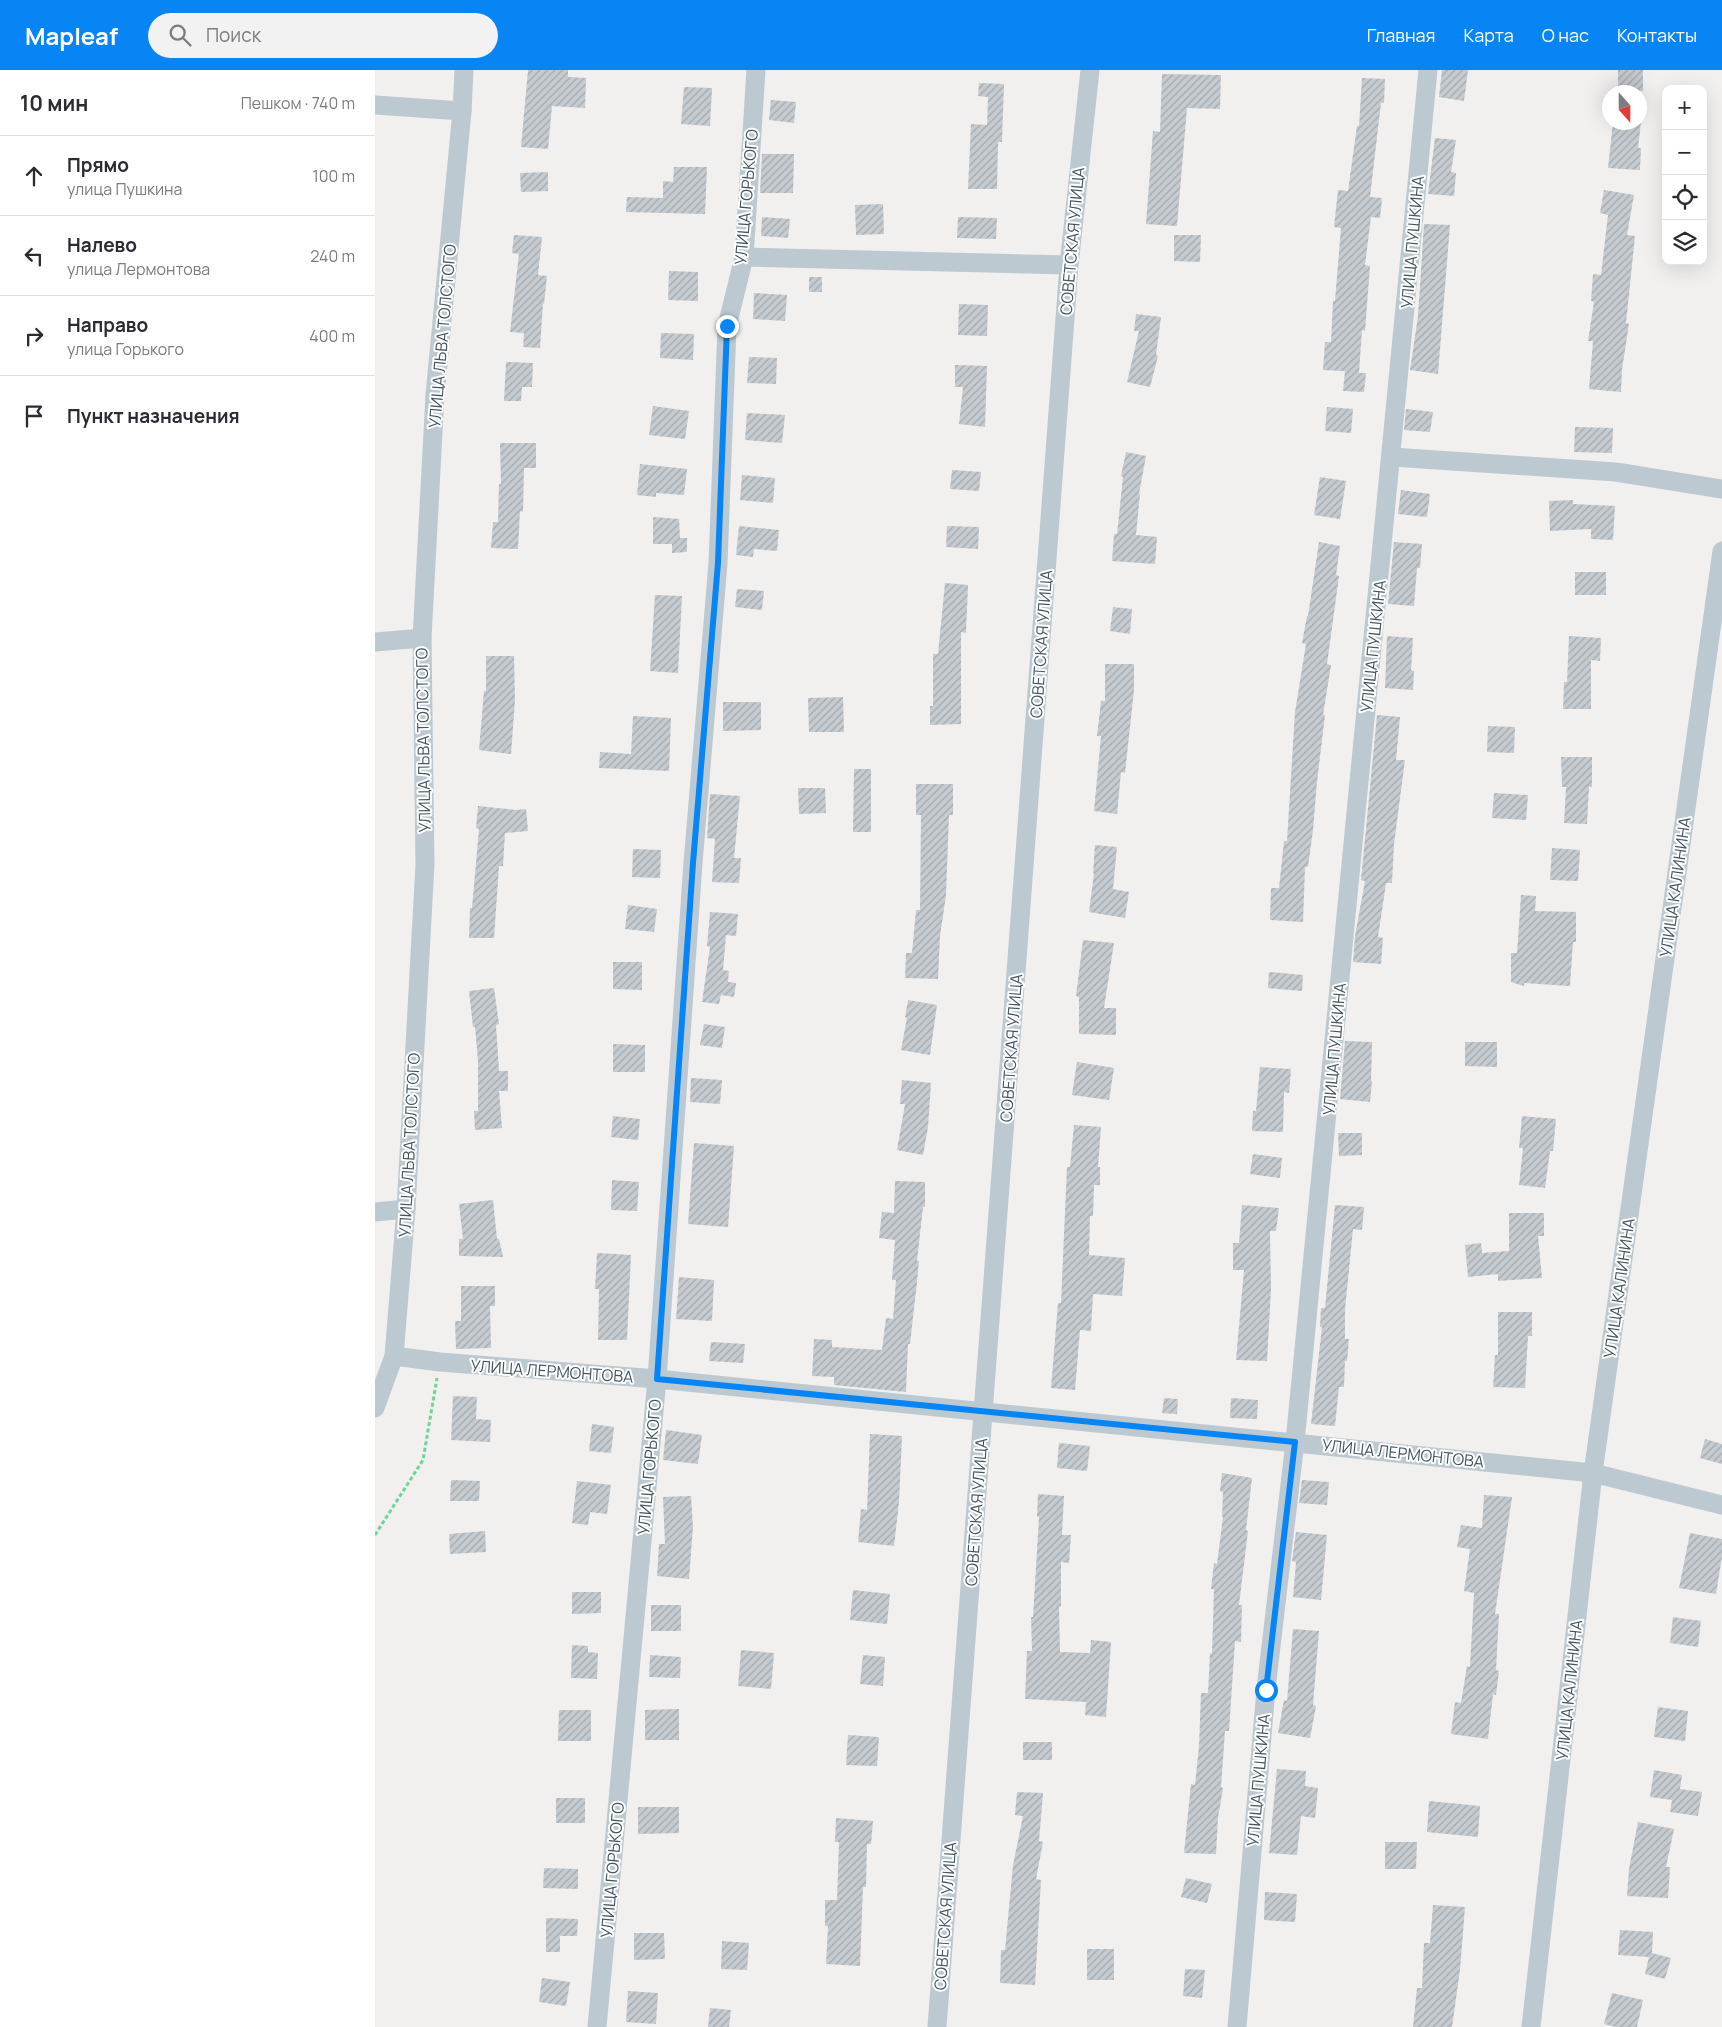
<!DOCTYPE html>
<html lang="ru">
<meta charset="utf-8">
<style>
:root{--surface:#fff;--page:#f2f2f3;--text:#2b2b33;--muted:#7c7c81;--line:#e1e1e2;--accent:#0785f4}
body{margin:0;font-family:Manrope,sans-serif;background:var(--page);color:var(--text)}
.controls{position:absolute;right:15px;top:15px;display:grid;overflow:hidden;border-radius:10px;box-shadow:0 5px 20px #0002}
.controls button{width:45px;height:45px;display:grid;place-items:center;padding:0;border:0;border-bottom:1px solid var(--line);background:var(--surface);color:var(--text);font:25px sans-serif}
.compass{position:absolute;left:1227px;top:15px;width:45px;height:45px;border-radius:50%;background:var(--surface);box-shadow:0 5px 20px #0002;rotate:159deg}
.stop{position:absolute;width:15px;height:15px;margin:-11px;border:4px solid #0785f4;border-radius:50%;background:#fff}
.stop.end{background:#0785f4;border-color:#fff;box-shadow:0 1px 5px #0008}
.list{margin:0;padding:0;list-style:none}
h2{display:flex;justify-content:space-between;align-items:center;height:65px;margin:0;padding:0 20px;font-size:21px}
h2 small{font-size:16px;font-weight:400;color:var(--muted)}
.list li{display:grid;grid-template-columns:32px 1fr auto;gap:15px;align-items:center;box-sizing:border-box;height:80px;padding:0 20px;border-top:1px solid var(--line)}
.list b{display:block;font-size:19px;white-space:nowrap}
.list p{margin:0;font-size:16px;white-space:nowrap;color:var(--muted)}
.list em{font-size:16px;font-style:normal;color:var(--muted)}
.icon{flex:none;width:28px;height:28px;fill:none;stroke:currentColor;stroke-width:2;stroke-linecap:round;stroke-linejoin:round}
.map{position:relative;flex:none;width:1347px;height:1957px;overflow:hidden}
header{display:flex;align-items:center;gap:30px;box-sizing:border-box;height:70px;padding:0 25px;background:var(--accent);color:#fff}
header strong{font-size:24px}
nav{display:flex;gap:28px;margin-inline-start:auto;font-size:18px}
.search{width:350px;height:45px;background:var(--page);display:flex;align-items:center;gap:12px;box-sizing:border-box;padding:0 18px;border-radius:28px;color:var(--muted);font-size:19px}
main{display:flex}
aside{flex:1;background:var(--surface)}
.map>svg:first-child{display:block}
</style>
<header>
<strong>Mapleaf</strong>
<div class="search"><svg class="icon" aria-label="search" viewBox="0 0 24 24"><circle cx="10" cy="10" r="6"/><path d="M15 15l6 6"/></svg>Поиск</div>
<nav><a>Главная</a><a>Карта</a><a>О нас</a><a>Контакты</a></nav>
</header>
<main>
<aside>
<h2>10 мин<small>Пешком · 740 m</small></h2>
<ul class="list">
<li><svg class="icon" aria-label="ahead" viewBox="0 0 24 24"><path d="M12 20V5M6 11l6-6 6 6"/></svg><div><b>Прямо</b><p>улица Пушкина</p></div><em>100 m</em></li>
<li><svg class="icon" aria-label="left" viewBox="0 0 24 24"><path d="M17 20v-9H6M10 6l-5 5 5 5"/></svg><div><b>Налево</b><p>улица Лермонтова</p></div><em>240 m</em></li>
<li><svg class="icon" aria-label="right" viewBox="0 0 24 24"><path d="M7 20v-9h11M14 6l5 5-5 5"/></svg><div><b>Направо</b><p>улица Горького</p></div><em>400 m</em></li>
<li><svg class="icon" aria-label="arrive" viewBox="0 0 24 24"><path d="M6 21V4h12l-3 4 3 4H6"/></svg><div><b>Пункт назначения</b></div></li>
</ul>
</aside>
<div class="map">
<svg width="1347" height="1957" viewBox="0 0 1347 1957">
<defs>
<pattern id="building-hatch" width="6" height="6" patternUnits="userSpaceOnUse" patternTransform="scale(1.25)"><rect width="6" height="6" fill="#c6cbd0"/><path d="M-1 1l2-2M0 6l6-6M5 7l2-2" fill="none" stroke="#a3a8ac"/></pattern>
</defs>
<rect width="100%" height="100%" fill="#f2efef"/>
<g fill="url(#building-hatch)">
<path d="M153 0H193V7L211 8 210 38 177 36 173 79 146 77Z"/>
<path d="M1067 0H1093L1089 31 1064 27Z"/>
<rect x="1243" y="0" width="25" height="21"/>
<path d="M787 4 846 5 845 39 812 38 802 156 771 154 778 61 785 62Z"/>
<path d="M987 8 1010 9 1009 33H1006L995 127 1007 128 1005 148 996 147 990 195 995 196 990 261 987 260 984 303H991L989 322 968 321 970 301 948 300 950 272H956L958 231H960L966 158 959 157 963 120 973 121 982 56H984Z"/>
<path d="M604 13 629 14 627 72H623L622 119H593L596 54 612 55 613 27 603 26Z"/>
<path d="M309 17 337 18 335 56 306 54Z"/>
<path d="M396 30 421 32 419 53 394 50Z"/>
<path d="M1238 52H1266L1263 78H1266L1265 100 1233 98Z"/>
<path d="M1060 68 1081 70 1076 102 1081 103 1079 126 1053 124Z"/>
<path d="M387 84H419L418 123H385Z"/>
<path d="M299 97H332L330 144 251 142 252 127 288 128V111L298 112Z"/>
<path d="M173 102V121L146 122 145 103Z"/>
<path d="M1229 120 1259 125 1252 165 1260 166 1251 253 1254 254 1247 299 1246 322 1214 319 1218 271H1213L1219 232 1216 231 1218 204 1226 205 1233 145 1225 143Z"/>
<path d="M508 134 509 164 481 165 480 135Z"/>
<path d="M387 147 415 149 413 168 386 166Z"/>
<path d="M583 147 622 148 621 169 582 168Z"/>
<path d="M1049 154 1075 155 1063 304 1035 300 1043 246Z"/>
<path d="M139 165 167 167 163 205 172 206 169 234 168 233 165 278 148 277 149 263 135 262 144 184 137 183Z"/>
<path d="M799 165H826L825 192 799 191Z"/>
<path d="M294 201 323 202V231L293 230Z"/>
<rect x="434" y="207" width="13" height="15"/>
<path d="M379 223 412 225 410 251 378 249Z"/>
<path d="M584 234 613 235 612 266 583 265Z"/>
<path d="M761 244 786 247 781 285 783 286 775 317 752 312 764 261H759Z"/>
<path d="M286 263 319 264 318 290 285 288Z"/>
<path d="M374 287 402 288 401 314 372 313Z"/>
<path d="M131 292 158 293 157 317H147L146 331H129Z"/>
<path d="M580 295 612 296 610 357 584 354 588 317H580Z"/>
<path d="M278 336 314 341 310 369 274 365Z"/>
<path d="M952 337 978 339 976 363 950 361Z"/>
<path d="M1031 339 1058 342 1055 362 1029 360Z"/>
<path d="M372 343 410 345 407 373 370 370Z"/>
<path d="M1200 357 1238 358 1237 383 1199 382Z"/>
<path d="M125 373H161V398H149L148 442 145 441 143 479 116 478 118 452H123L124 414H126Z"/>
<path d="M751 382 771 386 764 424H765L761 465 782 467 780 494 737 491 739 464H742L748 407 746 406Z"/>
<path d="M265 394 312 399 309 425 281 423V427L262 425Z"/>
<path d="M577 400 606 402 604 421 575 419Z"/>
<path d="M367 405 400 408 398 433 365 430Z"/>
<path d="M945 407 971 411 965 449 939 445Z"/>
<path d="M1026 420 1055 424 1052 447 1023 444Z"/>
<path d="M1198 430V434L1240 436 1238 470 1216 469V459L1175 461 1174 431Z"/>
<path d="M278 447 304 449 305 468H312V482L297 483V474H278Z"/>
<path d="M364 456 404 460 402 481 379 479 378 487 361 485Z"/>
<path d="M572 456 604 457 603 479 571 477Z"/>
<path d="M944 472 965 476 961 505 964 506 952 594 956 595 948 645H950L942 712 938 760 933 797H930L928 852 895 850 896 818H904L909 771H912L920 642 931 574 927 573 932 546H933Z"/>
<path d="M1019 472 1047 474 1045 498H1042L1039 536 1013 534Z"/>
<rect x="1200" y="502" width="31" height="23"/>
<path d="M570 513 593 515 591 563 586 562V654L555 655V636H558V584H563Z"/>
<path d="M362 519 389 521 387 540 360 537Z"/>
<path d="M280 525 307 526 303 603 275 601Z"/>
<path d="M738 537 757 539 755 564 735 561Z"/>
<path d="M1012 566 1038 568 1036 600 1039 601 1038 620 1010 618Z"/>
<path d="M1194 566 1226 568 1225 591 1216 590V639H1188L1189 612H1192Z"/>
<path d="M111 586H139L140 630 136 684 104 680 109 621H111Z"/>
<path d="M730 594H759V620L750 703 746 702 742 744 719 741 726 666H722L726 631H730Z"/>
<path d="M468 627 469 662H434L433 628Z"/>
<path d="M348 632H386V660L348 661Z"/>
<path d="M1002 645 1025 647 1021 690H1030L1019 774 1017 813H1011L1003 867 1008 868 1006 894 978 892 980 866 990 811 986 810Z"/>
<path d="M258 646 296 648 294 701 224 698 225 682 256 684Z"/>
<path d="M1113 656 1140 657 1139 683 1112 682Z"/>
<path d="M1186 687H1217V717H1214L1212 754 1189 753 1191 717H1187Z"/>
<path d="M479 699H496V762H478Z"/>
<path d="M541 714H578V745H574L571 825 565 866 563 909 530 908 531 883H537L541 840H545L546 745H541Z"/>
<path d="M423 718H450L451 743 424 744Z"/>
<path d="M1119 723 1153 725 1151 750 1117 748Z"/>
<path d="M335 724 365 726 359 788H366L364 813 337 812 340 769 332 768Z"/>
<path d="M103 736 141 740 151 739 153 761 130 763 128 796H124L119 868H94L95 838H97L104 759 101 758Z"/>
<path d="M720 775 742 777 738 819 754 822 750 848 714 842 719 803H718Z"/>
<path d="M1177 778 1205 780 1203 811 1175 810Z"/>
<path d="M258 779 286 780 285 808 257 807Z"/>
<path d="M1146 825 1161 826 1160 841 1201 842V872H1198L1195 916 1149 913V916L1136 912V883H1142Z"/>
<path d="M253 835 282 839 279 862 250 859Z"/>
<path d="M335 842 363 844 361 866 351 865 348 900 354 901 353 912 361 913 359 927 346 925 344 934 327 932 335 877 332 876Z"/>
<path d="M708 870 739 873 729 938H741V965L704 964V927L701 926Z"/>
<path d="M238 892H267V920L238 919Z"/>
<path d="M894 902 928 905 927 921 893 918Z"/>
<path d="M119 918 124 954 121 955 124 1001H133V1021H124L127 1058 100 1060 99 1041H103V991L100 957H98L94 921Z"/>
<path d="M533 930 562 935 555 985 526 980 532 948 530 947Z"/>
<path d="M329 954 350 957 347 978 325 975Z"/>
<path d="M970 971 997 972 996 1011H997L995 1032 965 1029Z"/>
<path d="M1090 972H1122V997L1090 996Z"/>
<path d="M238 974 270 975V1002H238Z"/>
<path d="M702 992 739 998 734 1030 697 1025Z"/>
<path d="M885 997 916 999 914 1023 909 1022 908 1062 877 1061 878 1041H881Z"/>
<path d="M316 1008 347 1010 345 1034 315 1032Z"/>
<path d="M527 1010 556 1013 553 1057 548 1085 522 1080 530 1034H525Z"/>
<path d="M238 1046 265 1049 263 1070 236 1067Z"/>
<path d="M1147 1046 1181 1049 1178 1081H1175L1170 1118 1144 1115 1148 1078H1144Z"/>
<path d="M699 1055 726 1057 723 1097H725V1115H719L718 1146H715L714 1185 750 1188 747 1226 718 1224 716 1261 705 1260 700 1320 676 1318 683 1233H686L692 1097H695Z"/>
<path d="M963 1063H987V1085L964 1086Z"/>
<path d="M319 1073 359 1076 353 1157 313 1154Z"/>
<path d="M878 1084 907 1088 905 1108 875 1104Z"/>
<path d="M237 1110 264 1112 262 1141 236 1140Z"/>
<path d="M520 1111 550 1112V1137H548L542 1191H544L542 1212 535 1274H533L531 1322 459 1315V1307L437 1306 439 1269 457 1270V1277L507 1280 511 1248 518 1249 521 1210H517L520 1170 504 1168 507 1142 519 1143Z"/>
<path d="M118 1130 122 1169H124L128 1187 84 1186V1169H88L84 1134Z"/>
<path d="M867 1135 904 1138 901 1161H895L896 1219 892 1291 861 1290 869 1200H858V1173H864Z"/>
<path d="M960 1135 989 1137 987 1160 978 1159 970 1240V1269H974L972 1291H970L969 1317H964L960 1356 936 1354 947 1257H945L946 1238H950Z"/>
<path d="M1134 1143H1169V1166H1163L1167 1208 1123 1211V1204L1093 1207 1090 1175 1106 1173 1107 1183 1134 1181Z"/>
<path d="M222 1183 256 1185 252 1270H223L224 1219H220Z"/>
<path d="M304 1207 339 1210 337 1251 301 1249Z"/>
<path d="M86 1216H120V1236H115L116 1278 81 1279 80 1251H86Z"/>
<path d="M1123 1242H1157V1266H1153L1150 1318 1118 1317 1120 1285H1123Z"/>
<path d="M336 1272 370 1274 368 1293 334 1291Z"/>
<path d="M78 1326 102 1327 101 1349 116 1350 115 1372 76 1370Z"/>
<path d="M789 1328 803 1329 802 1344 787 1343Z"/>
<path d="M856 1328 883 1330 882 1349 855 1348Z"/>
<path d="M217 1354 239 1357 236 1383 214 1381Z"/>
<path d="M291 1360 327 1365 323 1394 288 1390Z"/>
<path d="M495 1364 527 1366 524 1432 519 1476 483 1472 486 1439 492 1440Z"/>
<path d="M1330 1369 1347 1374V1394L1325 1388Z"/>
<path d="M684 1373 715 1376 712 1401 682 1398Z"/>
<path d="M847 1403 877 1408 871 1460 873 1461 864 1535H867L866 1572 860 1571 854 1661H850L846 1717 848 1718 843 1748 841 1784 809 1783 816 1714 820 1715 824 1676 826 1623H833L835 1583 837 1584 839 1519H836L839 1493 842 1494 848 1447H847L848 1422 845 1421Z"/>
<path d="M76 1410 105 1411 104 1431H75Z"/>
<path d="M927 1410 954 1412 952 1435 924 1433Z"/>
<path d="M202 1411 236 1415 232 1444 215 1442 213 1455 197 1453Z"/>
<path d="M663 1424 689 1426 687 1465H696L694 1493 686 1492V1537L684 1536 685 1582 715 1583 716 1570 736 1572 731 1647 710 1645 711 1632 650 1629 652 1581H657L656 1547H658L664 1447 662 1446Z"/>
<path d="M1109 1425 1137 1427 1120 1544H1124L1121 1600 1124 1601 1121 1625 1118 1624 1113 1669 1076 1664 1080 1632 1086 1633 1092 1596 1095 1597 1099 1523 1089 1521 1095 1479 1082 1477 1086 1455 1107 1458Z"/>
<path d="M316 1426 318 1457 314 1509 282 1506 284 1474H290L288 1427Z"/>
<path d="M110 1461 111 1482 75 1484 74 1464Z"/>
<path d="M921 1462 952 1465 946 1530 918 1527 921 1492 917 1491Z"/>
<path d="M1315 1463 1347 1469V1486L1341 1524 1304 1518Z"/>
<path d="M478 1520 515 1524 512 1554 475 1550Z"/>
<path d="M197 1522H226V1543L197 1544Z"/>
<rect x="276" y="1535" width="30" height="26"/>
<path d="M1298 1547 1326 1551 1323 1577 1295 1573Z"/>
<path d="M918 1559 944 1561 938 1635 941 1636 935 1668 903 1663 909 1630 912 1631Z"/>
<path d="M197 1575 213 1576V1582L223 1583 222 1609 196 1608Z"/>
<path d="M366 1580 399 1583 396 1619 363 1616Z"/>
<path d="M275 1585 306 1587 305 1608 274 1607Z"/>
<path d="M488 1585 510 1587 508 1616 485 1614Z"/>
<path d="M1283 1637 1313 1641 1310 1671 1279 1667Z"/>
<path d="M304 1639V1670H270V1640Z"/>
<path d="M184 1640H216V1671H183Z"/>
<path d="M473 1665 504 1667 502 1696 471 1695Z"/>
<rect x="648" y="1672" width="29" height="18"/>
<path d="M902 1699 931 1701 930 1716 943 1718 940 1748 926 1746 922 1785 894 1783Z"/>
<path d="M1279 1700 1307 1705 1305 1719 1327 1722 1323 1746 1295 1742 1297 1730 1275 1727Z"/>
<path d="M642 1722 668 1723 664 1771 668 1772 661 1809 666 1810 660 1915 625 1913 626 1880H630L638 1795 648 1746 640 1745Z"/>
<rect x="181" y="1728" width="29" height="25"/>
<path d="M1054 1731 1105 1736 1103 1767 1052 1762Z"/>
<path d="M263 1737H304V1763L263 1764Z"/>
<path d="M461 1748 498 1751 496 1774H492L491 1817H488L485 1896 451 1894 453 1856H450V1830H462L464 1772H460Z"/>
<path d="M1263 1752 1299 1759 1291 1797H1295L1293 1828 1252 1826 1254 1799Z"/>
<path d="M1010 1772H1042L1041 1799H1010Z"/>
<path d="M169 1798 203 1799V1819L168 1818Z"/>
<path d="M811 1808 837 1814 832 1833 806 1827Z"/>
<path d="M890 1822 922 1824 920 1852 889 1850Z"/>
<path d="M1058 1835 1090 1837 1085 1900 1077 1957H1038L1042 1918H1047L1049 1873H1055Z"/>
<path d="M171 1848 203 1849 202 1866H185V1882H171Z"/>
<path d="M1245 1860 1278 1862 1277 1883 1296 1888 1290 1909 1270 1904 1274 1887 1243 1885Z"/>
<path d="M259 1863H289L290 1889 259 1890Z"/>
<path d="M347 1871 374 1873 372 1900 346 1899Z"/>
<rect x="712" y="1879" width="27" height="31"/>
<path d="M810 1899 830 1900 827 1928 808 1926Z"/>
<path d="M167 1908 195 1912 191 1936 164 1932Z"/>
<path d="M253 1921 283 1923 281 1954 251 1952Z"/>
<path d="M1237 1923 1268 1930 1262 1957H1241L1229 1954Z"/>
<path d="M335 1938 356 1940 354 1957H333Z"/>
</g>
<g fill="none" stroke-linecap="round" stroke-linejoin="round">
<path stroke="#6ed598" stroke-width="3" stroke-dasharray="4 2.5" stroke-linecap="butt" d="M0 1465 48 1390 62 1308"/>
<g stroke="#bcc9d0" stroke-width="19">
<path d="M0 35 87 41"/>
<path d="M369 187 694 195"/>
<path d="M1017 387 1241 402 1347 419"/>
<path d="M0 572 47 568"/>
<path d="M0 1142 31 1139"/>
<path d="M19 1286 65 1292 282 1309 1218 1403 1347 1435"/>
<path d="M0 1338 19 1286 31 1139 50 794 47 568 60 325 87 41 89 0"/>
<path d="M222 1957 282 1309 318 793 343 493 352 256 369 187 381 0"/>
<path d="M562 1957 694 195 715 0"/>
<path d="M862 1957 891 1619 920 1372 1053 0"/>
<path d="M1156 1957 1218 1403 1347 481"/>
</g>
</g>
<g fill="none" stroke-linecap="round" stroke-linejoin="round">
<path stroke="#0785f4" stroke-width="6" d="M352 256 343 493 318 793 282 1309 920 1372 891 1620"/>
</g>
<g text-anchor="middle" stroke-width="4" stroke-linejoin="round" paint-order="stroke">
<g font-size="16" fill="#45555f" stroke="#fff">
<text transform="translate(371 127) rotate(-85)" y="6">УЛИЦА ГОРЬКОГО</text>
<text transform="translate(697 171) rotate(-85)" y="6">СОВЕТСКАЯ УЛИЦА</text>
<text transform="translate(1037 172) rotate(-85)" y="6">УЛИЦА ПУШКИНА</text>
<text transform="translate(67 266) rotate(-85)" y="6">УЛИЦА ЛЬВА ТОЛСТОГО</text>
<text transform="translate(666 574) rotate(-86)" y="6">СОВЕТСКАЯ УЛИЦА</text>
<text transform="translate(998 576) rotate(-84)" y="6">УЛИЦА ПУШКИНА</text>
<text transform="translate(48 670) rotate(-91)" y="6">УЛИЦА ЛЬВА ТОЛСТОГО</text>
<text transform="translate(1300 817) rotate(-82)" y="6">УЛИЦА КАЛИНИНА</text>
<text transform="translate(636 978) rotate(-86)" y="6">СОВЕТСКАЯ УЛИЦА</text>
<text transform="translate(959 979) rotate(-85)" y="6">УЛИЦА ПУШКИНА</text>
<text transform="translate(34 1075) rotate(-87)" y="6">УЛИЦА ЛЬВА ТОЛСТОГО</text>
<text transform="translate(1244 1218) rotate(-82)" y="6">УЛИЦА КАЛИНИНА</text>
<text transform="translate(177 1301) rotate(4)" y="6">УЛИЦА ЛЕРМОНТОВА</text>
<text transform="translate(1028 1383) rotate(6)" y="6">УЛИЦА ЛЕРМОНТОВА</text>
<text transform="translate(274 1397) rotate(-85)" y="6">УЛИЦА ГОРЬКОГО</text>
<text transform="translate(601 1442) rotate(-86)" y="6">СОВЕТСКАЯ УЛИЦА</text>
<text transform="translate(1194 1620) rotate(-84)" y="6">УЛИЦА КАЛИНИНА</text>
<text transform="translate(883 1710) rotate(-85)" y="6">УЛИЦА ПУШКИНА</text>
<text transform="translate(237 1800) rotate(-85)" y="6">УЛИЦА ГОРЬКОГО</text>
<text transform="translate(570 1846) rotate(-86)" y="6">СОВЕТСКАЯ УЛИЦА</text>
</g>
</g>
</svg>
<div class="controls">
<button>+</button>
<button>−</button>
<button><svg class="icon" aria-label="locate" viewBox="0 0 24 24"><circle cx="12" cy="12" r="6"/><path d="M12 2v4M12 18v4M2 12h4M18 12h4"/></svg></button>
<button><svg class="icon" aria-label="layers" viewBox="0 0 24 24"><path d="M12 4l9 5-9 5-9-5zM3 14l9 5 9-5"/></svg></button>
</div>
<svg class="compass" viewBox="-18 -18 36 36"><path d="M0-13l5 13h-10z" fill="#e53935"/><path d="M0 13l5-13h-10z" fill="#7c7c81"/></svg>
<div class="stop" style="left:891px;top:1620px"></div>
<div class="stop end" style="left:352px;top:256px"></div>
</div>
</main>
